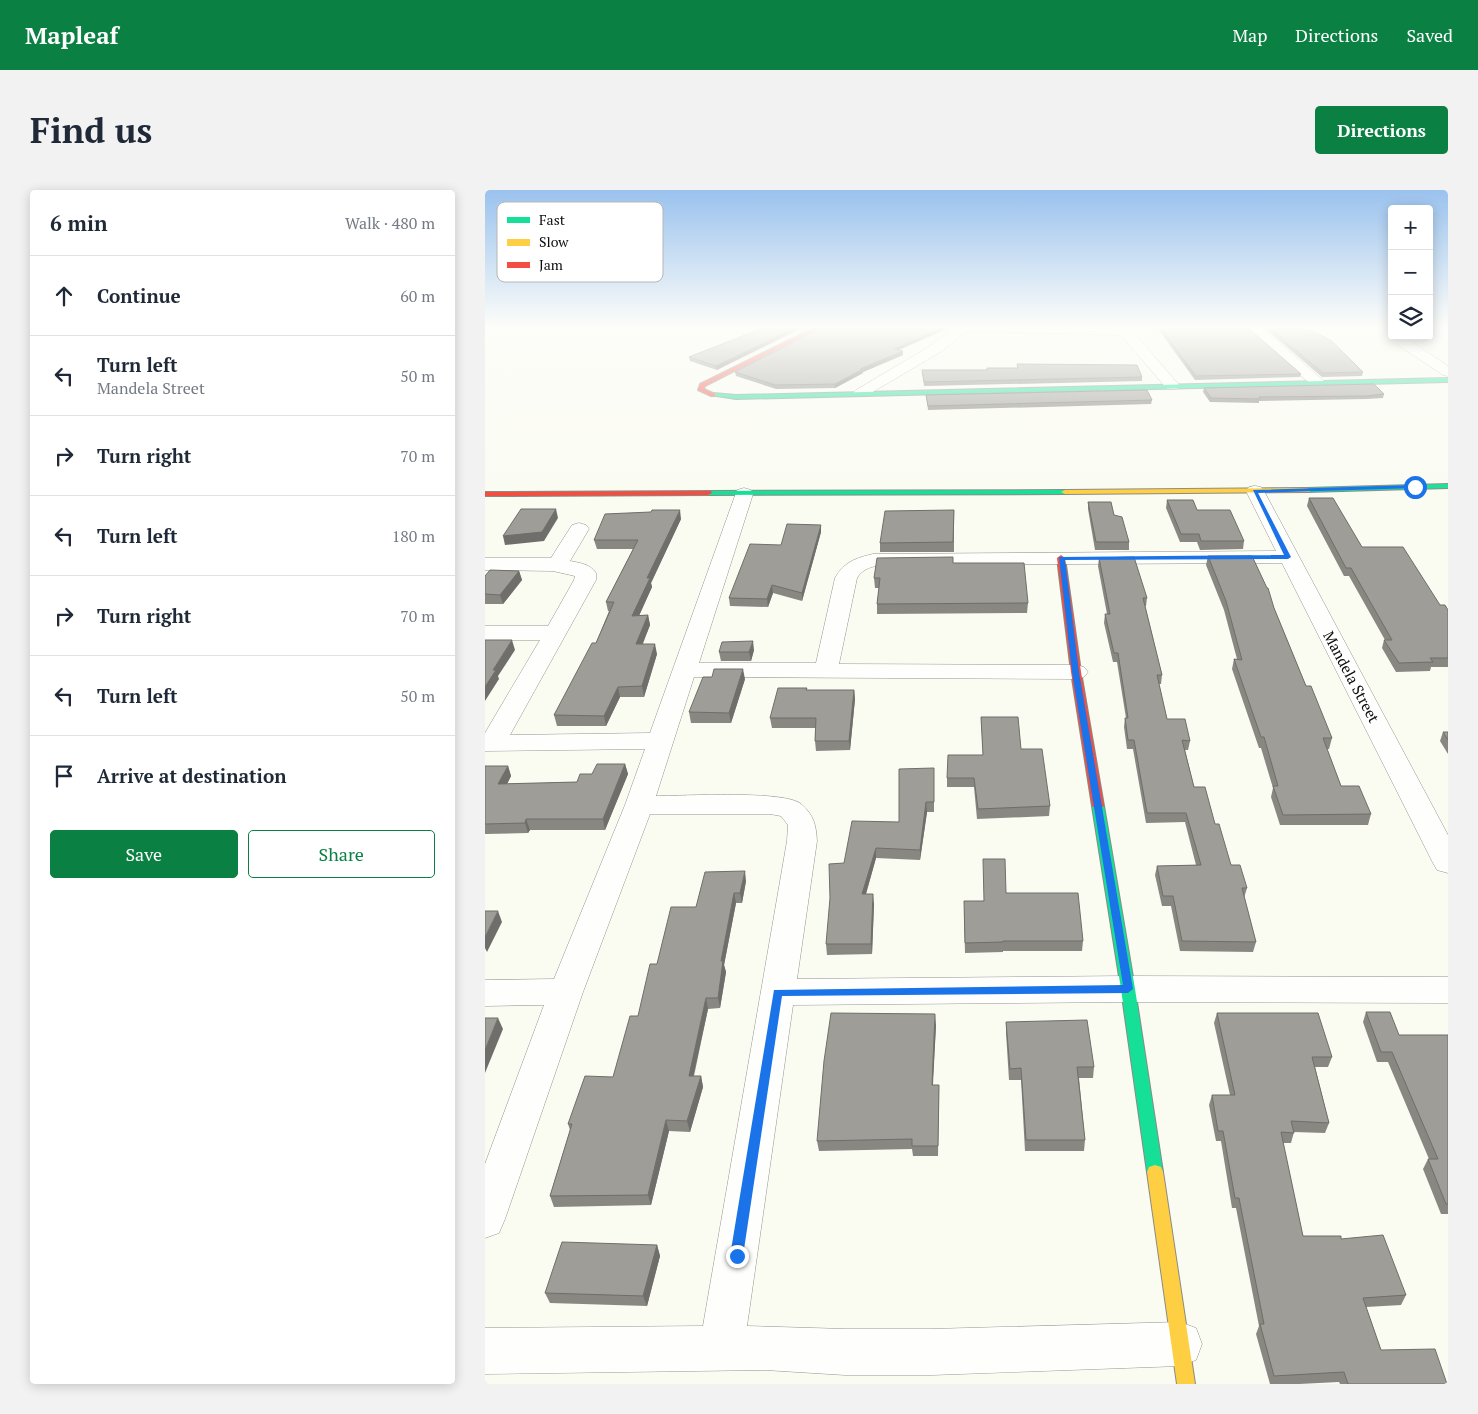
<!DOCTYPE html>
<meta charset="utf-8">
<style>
:root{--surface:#fff;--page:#f2f2f3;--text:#1f2937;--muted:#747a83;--line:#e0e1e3;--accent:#0b8043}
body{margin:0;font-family:"PT Serif",serif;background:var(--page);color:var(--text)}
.controls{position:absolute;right:15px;top:15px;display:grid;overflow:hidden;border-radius:5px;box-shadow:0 2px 12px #0003}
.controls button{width:45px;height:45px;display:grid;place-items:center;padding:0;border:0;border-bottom:1px solid var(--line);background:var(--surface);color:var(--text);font:25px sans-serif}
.stop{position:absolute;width:15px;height:15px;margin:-11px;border:4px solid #1a73e8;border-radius:50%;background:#fff}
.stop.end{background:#1a73e8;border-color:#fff;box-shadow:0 1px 5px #0008}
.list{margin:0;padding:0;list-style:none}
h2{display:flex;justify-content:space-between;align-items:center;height:65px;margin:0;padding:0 20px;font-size:21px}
h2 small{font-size:16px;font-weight:400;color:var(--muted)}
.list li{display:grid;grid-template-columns:32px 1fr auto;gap:15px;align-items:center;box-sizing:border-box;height:80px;padding:0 20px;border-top:1px solid var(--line)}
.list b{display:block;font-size:19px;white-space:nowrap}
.list p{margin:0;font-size:16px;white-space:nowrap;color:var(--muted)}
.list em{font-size:16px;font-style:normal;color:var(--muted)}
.actions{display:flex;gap:10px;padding:15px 20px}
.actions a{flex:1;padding:11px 0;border:1px solid var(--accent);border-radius:5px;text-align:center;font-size:18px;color:var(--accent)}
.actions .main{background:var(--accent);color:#fff}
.icon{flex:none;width:28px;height:28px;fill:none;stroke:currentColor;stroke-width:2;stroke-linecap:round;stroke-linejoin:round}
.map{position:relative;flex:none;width:963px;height:1194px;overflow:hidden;border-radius:5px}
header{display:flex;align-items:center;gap:30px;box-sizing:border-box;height:70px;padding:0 25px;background:var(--accent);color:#fff}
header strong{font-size:24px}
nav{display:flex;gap:28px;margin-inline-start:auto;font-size:18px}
.intro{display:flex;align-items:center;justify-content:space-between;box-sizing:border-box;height:120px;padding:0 30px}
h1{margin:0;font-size:35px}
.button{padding:12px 22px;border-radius:5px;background:var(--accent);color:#fff;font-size:18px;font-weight:700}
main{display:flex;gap:30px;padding:0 30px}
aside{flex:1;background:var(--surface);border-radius:5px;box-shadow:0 2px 12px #0003}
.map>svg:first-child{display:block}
</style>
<header>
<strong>Mapleaf</strong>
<nav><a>Map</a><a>Directions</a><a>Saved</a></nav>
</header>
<div class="intro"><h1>Find us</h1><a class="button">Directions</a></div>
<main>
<aside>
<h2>6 min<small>Walk · 480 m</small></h2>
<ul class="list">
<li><svg class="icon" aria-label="ahead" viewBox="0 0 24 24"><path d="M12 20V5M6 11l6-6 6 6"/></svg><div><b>Continue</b></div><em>60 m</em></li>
<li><svg class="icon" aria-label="left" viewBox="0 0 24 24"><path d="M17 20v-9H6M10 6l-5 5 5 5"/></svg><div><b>Turn left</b><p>Mandela Street</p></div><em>50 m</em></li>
<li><svg class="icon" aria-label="right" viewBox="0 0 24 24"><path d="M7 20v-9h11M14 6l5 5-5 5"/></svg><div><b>Turn right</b></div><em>70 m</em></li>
<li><svg class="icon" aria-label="left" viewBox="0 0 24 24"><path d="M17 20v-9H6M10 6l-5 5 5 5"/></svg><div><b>Turn left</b></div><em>180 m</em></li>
<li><svg class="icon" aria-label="right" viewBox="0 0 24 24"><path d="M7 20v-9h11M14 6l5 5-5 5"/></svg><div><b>Turn right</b></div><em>70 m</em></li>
<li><svg class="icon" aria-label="left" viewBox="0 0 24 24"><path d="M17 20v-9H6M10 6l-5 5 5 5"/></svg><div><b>Turn left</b></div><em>50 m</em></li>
<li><svg class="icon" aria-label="arrive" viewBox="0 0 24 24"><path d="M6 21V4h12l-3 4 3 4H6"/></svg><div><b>Arrive at destination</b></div></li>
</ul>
<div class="actions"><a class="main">Save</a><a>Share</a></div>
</aside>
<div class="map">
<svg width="963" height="1194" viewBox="0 0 963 1194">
<rect width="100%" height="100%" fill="#fafbf1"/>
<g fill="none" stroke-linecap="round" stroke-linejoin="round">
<defs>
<g id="street">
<path d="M471 136H643L695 196 692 199H682L636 145 481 141 457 161 381 206H371L368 203 371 200 447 155Z"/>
<path d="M759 136H774L838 190 840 193 838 196H828Z"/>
<path d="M904 143H907V146H918L963 176V186L958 185 904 149 902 146Z"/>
<path d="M770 296 776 297 779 301 963 645V683L952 680 948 673 797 373 399 375C388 376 378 378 372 388L354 474 591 475 599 477 603 482 599 487 591 489 209 487 171 606C197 606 300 600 316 614 329 625 331 635 332 651L312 789 643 786 963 787V813L643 812 308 815 262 1136 360 1139H447L695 1132 711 1138 717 1154 711 1170 695 1176 447 1185H360L280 1180 0 1184V1138L218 1136 302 651 303 635 296 626 285 624H165L98 802 20 1029 14 1043 0 1048V974L59 815 0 816V790L69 789 140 615 160 559 0 561V543L55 450H0V436H63L89 390 90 386 68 381 0 380V368H66L87 335 94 333 101 335 104 339 85 371C95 373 105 374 111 383V390L25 545 165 543 252 300 259 298 266 300 268 304 214 473H331L350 388C359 372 371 368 388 364L791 361 761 301 764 297Z"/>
</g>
<g id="fast">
<path d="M963 188V192L251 209 225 205 228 203 251 205Z"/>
<path d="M963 294V298L822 302 818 300 822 298Z"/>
<path d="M580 300 584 302 583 304 223 305 219 303 223 301Z"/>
<path d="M613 612 619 616 650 799 678 982 676 987 670 989 664 987 662 982 636 799 607 616Z"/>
</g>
<g id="slow">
<path d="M822 298 826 300 825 302 580 304 576 302 580 300Z"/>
<path d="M670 975 676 977 678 982 710 1194H692L662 982 664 977Z"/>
</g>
<g id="jam">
<path d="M332 136H339L220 196 219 199 230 204V206H226L213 200 215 194Z"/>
<path d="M226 301 227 303 223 305 0 306V302Z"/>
<path d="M576 365 580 368 596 482 619 616 613 620 607 616 586 482 572 368Z"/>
</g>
</defs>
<use href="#street" stroke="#949490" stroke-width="1"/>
<use href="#fast" stroke="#8a8b86" stroke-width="2"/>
<use href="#slow" stroke="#8a8b86" stroke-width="2"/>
<use href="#jam" stroke="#8a8b86" stroke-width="2"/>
<use href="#street" fill="#fefefd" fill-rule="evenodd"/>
<use href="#fast" fill="#16e098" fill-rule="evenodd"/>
<use href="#slow" fill="#ffcf43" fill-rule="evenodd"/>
<use href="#jam" fill="#f24e42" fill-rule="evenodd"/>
</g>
<g fill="#888782">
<path d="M283 136 232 180 205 171 204 167Z"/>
<path d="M671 136H761L816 184 815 187 710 190Z"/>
<path d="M777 136H818L878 182 877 186 837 187Z"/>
<path d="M414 160 418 161V165L378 182V183L350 198 291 199 251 186 250 182Z"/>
<path d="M532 174 657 187V191L439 196 437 180H502L532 178Z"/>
<path d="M719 198 899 204 898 208 882 209 774 211V213L725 212 718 202Z"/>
<path d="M441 205 667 210 666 214 443 220Z"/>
<path d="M824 308 877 357 955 415 963 420V477H946L945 481 911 482 897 458 899 450H900L864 386H859L822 316Z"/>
<path d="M682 310 712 320 759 351 758 359 715 360 712 352H695L681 318Z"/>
<path d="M603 312 629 325 644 352V360H610L603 319Z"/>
<path d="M469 320V362H395V353Z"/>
<path d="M196 329 166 393 167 397 154 425H163L165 435 157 454 172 464 159 507H135L121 536H72L69 525 111 453 124 421H123L121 412 148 359H112L109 350Z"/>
<path d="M336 335V342L317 411 288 403 283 417 245 416 244 408 296 355Z"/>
<path d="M723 366 789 418 821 496 847 548 844 559H842L856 596 886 624 883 635H795L786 607 788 598 776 558H774L747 479 749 469H752L739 420 721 375Z"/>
<path d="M614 368 662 408 661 416H660L677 485 676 494H674L682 529 705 551 703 560H700L709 597 730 634 746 675 762 698 759 708 771 752 768 762 695 761 686 716H677L670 685 672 676 711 675 700 632 661 633 648 559H642L639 537 640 528H641L632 472H628L619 433 620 424H622L613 376Z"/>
<path d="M468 373 543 413 542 423 392 424V414L394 398H390L389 388Z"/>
<path d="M34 381 37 390 18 414H0V386Z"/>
<path d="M269 460 266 471H236L234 462Z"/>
<path d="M260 489 246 533H206L204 522Z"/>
<path d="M322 498V500H369L370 509 365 560 331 561 330 551V538H287L285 528Z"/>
<path d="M496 527 536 559 565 616 564 626 492 629 489 597H462V588L498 565Z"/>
<path d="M958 542H963V564L955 551Z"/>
<path d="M140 574 143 584 120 640H45L43 643 0 644V576H23L26 586 22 594 92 592 107 584Z"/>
<path d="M449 578V622H442L435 670 391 668 381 704 389 714 387 764 342 765 341 754 359 673 414 632Z"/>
<path d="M261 691 257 713H251L239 775 241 782 235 818 223 819 209 886H216L218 897 205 942 184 941 166 1015 69 1017 65 1006 85 940 83 934 128 887 153 826 172 774 211 717Z"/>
<path d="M521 703 598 751 597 761H518V762L480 763 479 721 498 711Z"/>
<path d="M881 822 914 845H963V1024H956L938 979 943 969H944L903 872H892L878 832Z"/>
<path d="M732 823 847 867 843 877H830L844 933 840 943 809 942 806 953H798L818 1046 856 1049 921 1105 916 1115 881 1117 896 1160 962 1194H855L854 1192 814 1194H785L771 1144 774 1136 751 1018H747L736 951H731L724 915 727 905H745L729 833Z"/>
<path d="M521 832 609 877 608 888H594L600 950 599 961H540L536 890H524L521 843Z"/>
<path d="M451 835 448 895H454L453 966H428L427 959 334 961 332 951Z"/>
<path d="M172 1055 175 1066 162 1116 65 1113 60 1103Z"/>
</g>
<g fill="#6f6e6a">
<path d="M314 136H321L232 180 231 176Z"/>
<path d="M461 136H469L409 162V159Z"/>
<path d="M418 161V165L378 182V183L350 198V194L375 179Z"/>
<path d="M71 319 73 328 59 351 20 355 18 346Z"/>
<path d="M195 320 196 329 166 393 167 397 150 435 147 426 162 388Z"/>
<path d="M336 335V342L317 411V403Z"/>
<path d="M34 381 37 390 18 414 15 405Z"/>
<path d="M287 395 288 403 283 417 282 409Z"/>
<path d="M163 425 165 435 154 464 151 454Z"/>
<path d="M27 450 30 460 13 486 14 489 0 511V497L8 480Z"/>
<path d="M268 451 269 460 266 471 264 462Z"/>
<path d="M170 454 172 464 159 507 157 496Z"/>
<path d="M258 479 260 489 246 533 244 523Z"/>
<path d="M133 497 135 507 121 536 119 526Z"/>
<path d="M369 500 370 509 365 560 364 551Z"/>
<path d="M140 574 143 584 120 640 118 629Z"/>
<path d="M23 576 26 586 17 604 13 594Z"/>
<path d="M441 612 442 622 435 670V660Z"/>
<path d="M41 629 45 640 43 643 40 633Z"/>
<path d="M391 658V668L378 714 377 704Z"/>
<path d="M260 681 261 691 257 713 255 703Z"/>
<path d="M249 703 251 713 239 775 241 782 235 818 233 808 236 771Z"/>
<path d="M388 704 389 714 387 764 386 754Z"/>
<path d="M13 721 17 732 2 762 0 758V747Z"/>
<path d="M221 808 223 819 206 896 204 886Z"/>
<path d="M450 824 451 835 447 905V895Z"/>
<path d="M13 828 18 839 0 883V860Z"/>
<path d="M216 886 218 897 205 942 202 931Z"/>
<path d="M181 930 184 941 166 1015 163 1005Z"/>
<path d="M172 1055 175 1066 162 1116 158 1106Z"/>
</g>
<g fill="#9e9d97" stroke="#6f6e6a">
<path d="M283 136H314L231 176 204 167Z"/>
<path d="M340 136H461L409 159 418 161 375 179H378L350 194 290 195 250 182Z"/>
<path d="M674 136H761L816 184 711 186Z"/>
<path d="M782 136H818L847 151 878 182 838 183Z"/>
<path d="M532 174 652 175 657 187 439 192 437 180H502V178H533Z"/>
<path d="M889 194 899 204 882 206 774 207 775 209 726 208 719 198Z"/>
<path d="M662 200 667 210 443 216 441 205Z"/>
<path d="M824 308H848L877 357H918L955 415H960L963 420V468H945L948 472 914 473 899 450H907L866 378H861Z"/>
<path d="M682 310H708L712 320H745L759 351H716L714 344H696Z"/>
<path d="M603 312H626L629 325 637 327 644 352H611Z"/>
<path d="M36 319H71L57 342 18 346Z"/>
<path d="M167 320H195L162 388H165L147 426 163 425 151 454H170L157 496 133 497 119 526 69 525 107 453H111L129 412H121L153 350H109L120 324 166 322Z"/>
<path d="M469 320 468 352 395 353 400 321Z"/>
<path d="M302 334 336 335 317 403 287 395 282 409 244 408 265 354 296 355Z"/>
<path d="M723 366H767L782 398H783L789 418 821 496H826L847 548H838L856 596H874L886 624 798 625 788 596H793L779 547H776L749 469 757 470 741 411Z"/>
<path d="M468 367V373H539L543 413 392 414 395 388H389L392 368Z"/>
<path d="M649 367 662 408H658L677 485H672L682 529H700L705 551 697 550 709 597H720L730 634H734L746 675H755L762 698H757L771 752 697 751 688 706H678L672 676 716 675 701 623H662L649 550H643L640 528H643L633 463H629L620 424H625L614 368Z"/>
<path d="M5 380 34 381 15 405 0 404V386Z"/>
<path d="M0 450H27L8 480H11L0 497Z"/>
<path d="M268 451 264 462H234L237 452Z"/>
<path d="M229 479H258L244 523 204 522 218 487H227Z"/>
<path d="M293 498H322L321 500H369L364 551H330L331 528H285Z"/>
<path d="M496 527H533L536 559H557L565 616 493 619 489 588H462L463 565H498Z"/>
<path d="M958 542H963V550Z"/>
<path d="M112 574H140L118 629H41L40 633 0 634V576H23L13 594 92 592 95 584H107Z"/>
<path d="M449 578V612H441L435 660 391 658 377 704H388L386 754H341L345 708 344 674 359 673 367 631 414 632V579Z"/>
<path d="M498 669H520L521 703H593L598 751H518V752L480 753 479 711H499Z"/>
<path d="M260 681 255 703H249L236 771H238L233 808H221L204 886H216L202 931 181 930 163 1005 65 1006 87 934H83L100 886 128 887 145 826H153L165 774H172L186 717H211L220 682Z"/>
<path d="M0 721H13L0 747Z"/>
<path d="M881 822H905L914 845H963V1014H961L943 969H953L907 862H896Z"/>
<path d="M346 823 450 824 447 895H454L453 956H427V949L332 951 339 871Z"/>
<path d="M732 823H833L847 867H827L844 933 806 931 809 943 796 942 818 1046H856V1049L898 1045 921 1105 878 1108 896 1160 950 1159 962 1194H863L859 1182 789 1186 775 1134H779L754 1008H750L738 941H733L727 905H750Z"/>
<path d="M0 828H13L0 860Z"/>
<path d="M602 830 609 877H592L600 950H541L536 878 525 879 521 832Z"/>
<path d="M77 1052 172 1055 158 1106 60 1103Z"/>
</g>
<linearGradient id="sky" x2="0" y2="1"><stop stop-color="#9ac2ee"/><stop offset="0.45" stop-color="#fdfdf9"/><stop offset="1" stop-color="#fdfdf9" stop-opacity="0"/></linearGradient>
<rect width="963" height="303" fill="url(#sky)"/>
<path fill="#1a73e8" d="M930 295 932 298 773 303 806 367 803 369 580 370 594 482 648 799 643 803 297 806 258 1066 256 1070 252 1072 247 1070 245 1066 289 800 638 795 587 482 574 367 799 365 768 300Z"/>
<g text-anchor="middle" stroke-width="5" stroke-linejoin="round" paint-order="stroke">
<g font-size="15" fill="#0d0d0d" stroke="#fff">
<text transform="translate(866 487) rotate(62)" y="5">Mandela Street</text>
</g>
</g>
<rect x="12" y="12" width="166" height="80" rx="8" fill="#fff" stroke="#b6b6b6" stroke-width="1"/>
<rect x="22" y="27" width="23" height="6" fill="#16e098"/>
<rect x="22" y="49" width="23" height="7" fill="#ffcf43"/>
<rect x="22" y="72" width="23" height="6" fill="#f24e42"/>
<g font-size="14" fill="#0d0d0d">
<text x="54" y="35">Fast</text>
<text x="54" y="57">Slow</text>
<text x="54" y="80">Jam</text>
</g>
</svg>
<div class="controls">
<button>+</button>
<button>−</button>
<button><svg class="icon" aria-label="layers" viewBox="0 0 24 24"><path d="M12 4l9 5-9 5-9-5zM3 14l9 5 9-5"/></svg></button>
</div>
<div class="stop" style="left:930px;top:297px"></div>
<div class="stop end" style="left:252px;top:1066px"></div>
</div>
</main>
